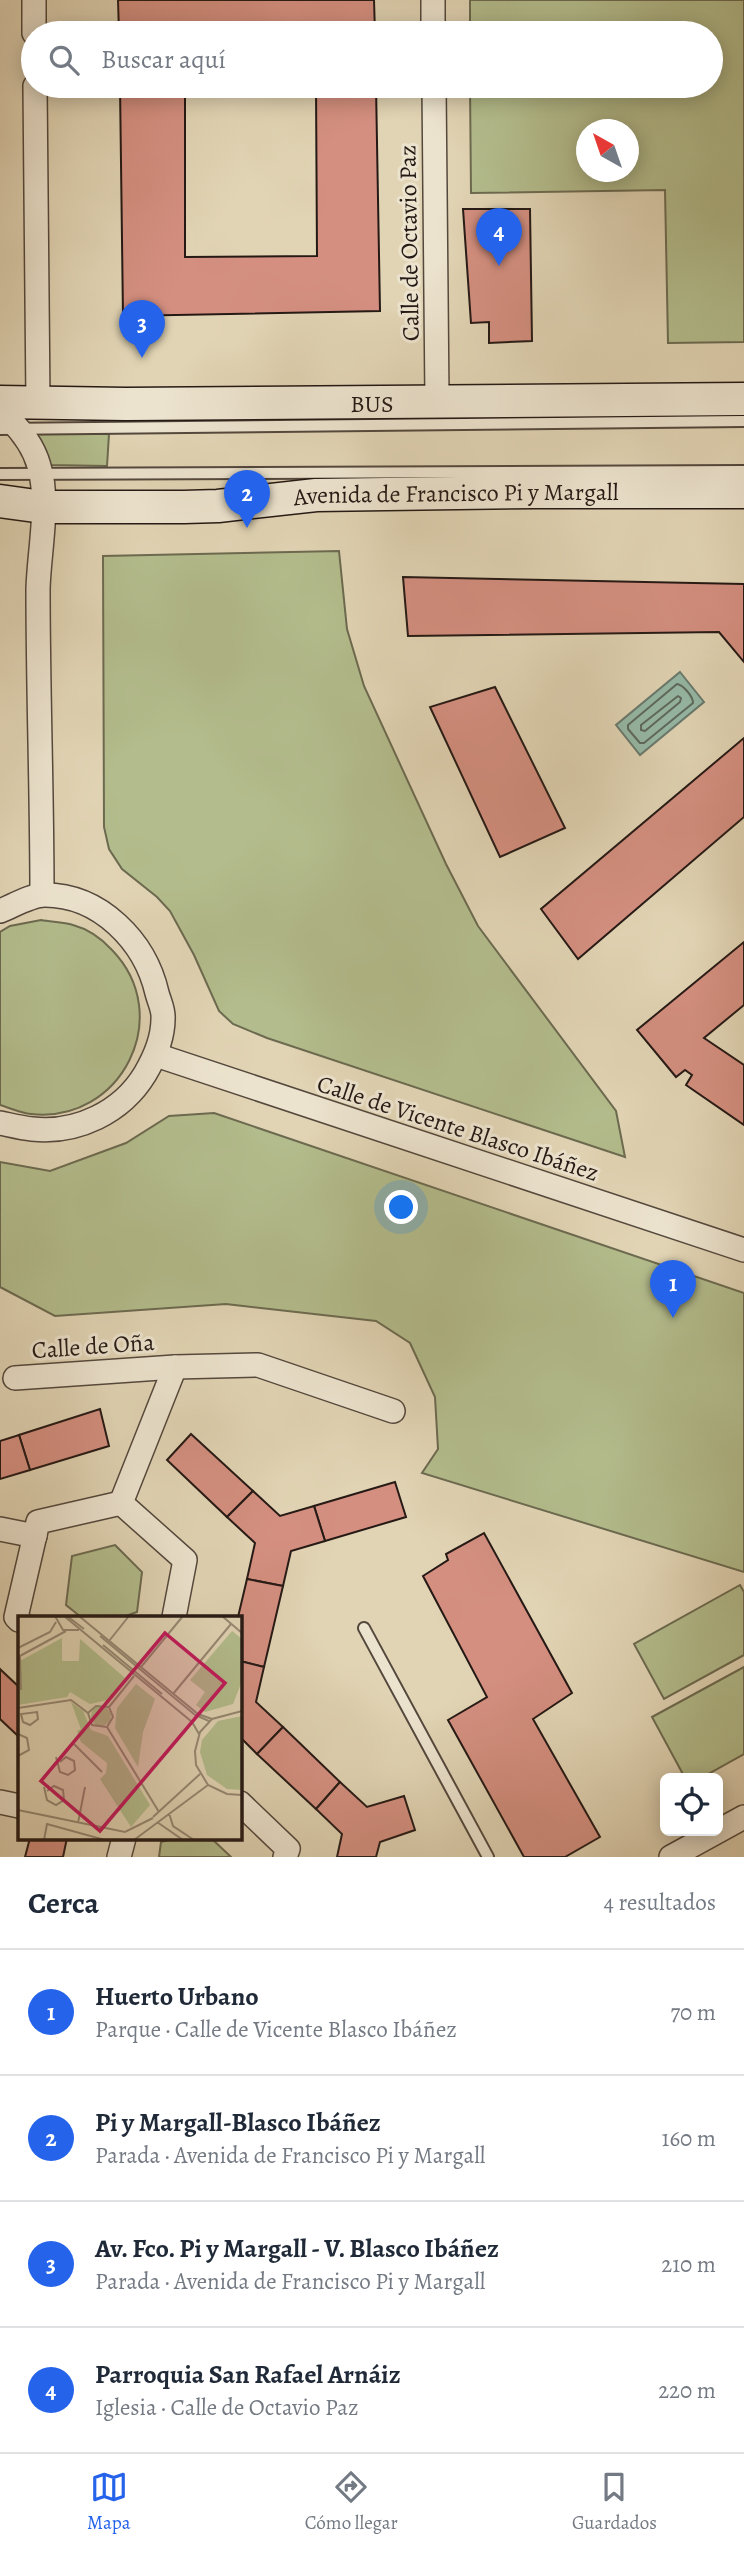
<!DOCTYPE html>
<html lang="es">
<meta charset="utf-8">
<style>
:root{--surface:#fff;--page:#f2f2f3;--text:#1f2937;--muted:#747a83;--line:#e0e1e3;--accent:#2563eb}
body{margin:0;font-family:Alegreya,serif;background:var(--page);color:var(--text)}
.controls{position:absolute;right:21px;bottom:21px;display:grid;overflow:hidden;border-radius:10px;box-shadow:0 4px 18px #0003}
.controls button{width:63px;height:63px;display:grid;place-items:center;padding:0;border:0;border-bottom:2px solid var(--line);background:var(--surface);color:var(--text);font:35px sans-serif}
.compass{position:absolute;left:576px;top:119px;width:63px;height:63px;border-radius:50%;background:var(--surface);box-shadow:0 4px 18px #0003;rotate:320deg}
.you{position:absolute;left:402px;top:1208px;width:24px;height:24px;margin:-18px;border:5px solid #fff;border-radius:50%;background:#1a73e8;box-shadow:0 0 0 10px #1a73e833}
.badge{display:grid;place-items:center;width:46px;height:46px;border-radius:50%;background:var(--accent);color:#fff;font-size:23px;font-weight:700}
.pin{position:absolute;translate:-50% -58px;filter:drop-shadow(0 2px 4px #0008)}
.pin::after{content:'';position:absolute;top:37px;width:24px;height:21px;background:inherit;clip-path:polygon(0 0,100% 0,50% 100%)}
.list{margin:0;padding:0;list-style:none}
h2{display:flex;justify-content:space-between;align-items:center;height:91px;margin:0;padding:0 28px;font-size:30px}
h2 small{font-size:23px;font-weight:400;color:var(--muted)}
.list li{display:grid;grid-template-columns:46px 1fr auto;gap:21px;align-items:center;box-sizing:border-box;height:126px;padding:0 28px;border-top:2px solid var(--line)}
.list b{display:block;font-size:26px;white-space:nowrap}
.list p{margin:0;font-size:23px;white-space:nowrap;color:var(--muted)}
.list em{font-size:23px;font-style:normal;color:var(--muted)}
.icon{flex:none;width:38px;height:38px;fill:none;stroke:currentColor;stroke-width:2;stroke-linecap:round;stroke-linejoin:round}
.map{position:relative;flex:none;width:744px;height:1857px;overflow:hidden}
.search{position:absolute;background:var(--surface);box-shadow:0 4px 18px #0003;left:21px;right:21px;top:21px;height:77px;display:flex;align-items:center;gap:18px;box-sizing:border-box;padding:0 24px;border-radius:38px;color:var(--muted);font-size:26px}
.sheet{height:595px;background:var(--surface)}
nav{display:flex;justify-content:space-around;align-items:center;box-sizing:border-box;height:98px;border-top:2px solid var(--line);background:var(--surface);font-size:19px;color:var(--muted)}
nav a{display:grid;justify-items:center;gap:4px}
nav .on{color:var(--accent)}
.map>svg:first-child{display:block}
</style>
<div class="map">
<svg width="744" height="1857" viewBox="0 0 744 1857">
<rect width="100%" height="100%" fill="#e1d4b4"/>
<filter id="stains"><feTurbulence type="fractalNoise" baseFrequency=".00286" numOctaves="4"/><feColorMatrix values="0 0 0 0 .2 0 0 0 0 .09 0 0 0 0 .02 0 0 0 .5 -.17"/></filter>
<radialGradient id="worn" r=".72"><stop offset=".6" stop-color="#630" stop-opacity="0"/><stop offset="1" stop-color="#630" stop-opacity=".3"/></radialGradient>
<g fill="#b3bc8c" stroke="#6c6a50" stroke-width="2" fill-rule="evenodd">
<path d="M470 0H744V342L668 343 665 190 471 193 470 86H711V33H470ZM586 130H628V172H586Z"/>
<path d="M34 434H109L107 466 50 465 42 443Z"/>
<path d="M339 551 347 629 364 686 446 864 478 926 616 1111 625 1157 267 1038 233 1024 219 1011 194 955 170 911 157 897 122 869 109 849 104 827 103 556Z"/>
<path d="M41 920C51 922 63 922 73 925 88 929 102 939 112 950 176 1016 121 1124 31 1114 21 1113 10 1108 0 1105V932L10 926Z"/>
<path d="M214 1113 744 1293V1572L422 1473 438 1449 435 1397 410 1343 376 1321 226 1304 55 1316 0 1287V1162L50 1171 126 1143 169 1116Z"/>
<path d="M115 1545 142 1572 137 1612 123 1617H81L66 1605 72 1556Z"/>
<path d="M740 1585 744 1592V1655L664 1699 634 1644Z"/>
<path d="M744 1667V1754L701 1778H685L652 1717Z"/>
<path d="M176 1838H211L231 1857H159L161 1842Z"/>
</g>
<path fill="#95b9a7" stroke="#68796d" stroke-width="2" d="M680 672 704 702 640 755 616 725Z"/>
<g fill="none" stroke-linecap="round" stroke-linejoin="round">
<g stroke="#5d695e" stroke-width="2">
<path d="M677 684C683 685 693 696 693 703L644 743H640L628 729V725Z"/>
<path d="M678 696 681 698 680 702 645 731 641 730V725Z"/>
</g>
</g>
<g fill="#d48f80" stroke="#251915" stroke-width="2">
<path d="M118 0H374L375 33H119Z"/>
<path d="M120 86H185V257L317 256 316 86H376L380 311 123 316Z"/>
<path d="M463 209H530L532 341 489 343V322L471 323Z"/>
<path d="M403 577 744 584V662L719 632 408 636Z"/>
<path d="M495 687 565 828 500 857 430 707Z"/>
<path d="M744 738V817L578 959 541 909Z"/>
<path d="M744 942V1005L704 1038 744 1065V1125L686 1085 692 1075 685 1070 676 1077 637 1030Z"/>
<path d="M100 1409 109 1446 30 1470 19 1435Z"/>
<path d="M191 1434 253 1491 227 1517 167 1460Z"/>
<path d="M19 1435 30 1470 0 1479V1441Z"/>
<path d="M395 1482 406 1517 325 1541 314 1506Z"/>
<path d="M253 1491 280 1516 314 1506 325 1541 291 1551 283 1586 247 1579 255 1543 227 1517Z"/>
<path d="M484 1533 572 1693 533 1719 600 1837 565 1857H524L448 1720 487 1697 423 1576 448 1560 446 1554Z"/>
<path d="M247 1579 283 1586 264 1667 240 1661 238 1617Z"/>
<path d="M240 1661 264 1667 256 1702 283 1727 257 1754 240 1737Z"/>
<path d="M0 1669 19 1687V1737L0 1719Z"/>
<path d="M283 1727 340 1782 316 1809 257 1754Z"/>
<path d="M340 1782 367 1807 404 1796 415 1830 380 1842 376 1857H337L342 1834 316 1809Z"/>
<path d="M30 1838H67L63 1857H25Z"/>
</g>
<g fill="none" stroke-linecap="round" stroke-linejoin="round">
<defs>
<g id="lane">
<path d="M0 429 744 421"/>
<path d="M0 474 744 471"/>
<path d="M364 1628 488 1857"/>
</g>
<g id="street">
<path d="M34 0V33"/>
<path d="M433 0V33"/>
<path d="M35 86 38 403"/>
<path d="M434 86 437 400"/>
<path d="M0 410C17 425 33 444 39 466 50 502 39 551 38 589 38 691 42 793 42 894"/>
<path d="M0 911C13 906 31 895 45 895 100 895 145 941 157 993 159 1001 164 1010 163 1019 163 1039 155 1057 145 1074 122 1112 77 1134 32 1129 21 1128 10 1125 0 1123"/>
<path d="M156 1055 744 1250"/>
<path d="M15 1378 175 1367 258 1365 393 1411"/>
<path d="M121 1503 175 1367"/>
<path d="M0 1529 35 1536"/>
<path d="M19 1620 16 1617 38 1522 121 1503 185 1560 174 1617"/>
<path d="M0 1802 19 1806"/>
<path d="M240 1803 288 1849 285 1857"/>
<path d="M119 1857 124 1838"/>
<path d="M671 1857 744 1817"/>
</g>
<g id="secondary">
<path d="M0 402 126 404 744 399"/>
<path id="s1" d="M0 501 43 507H184L218 506 316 495 533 492H744"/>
</g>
</defs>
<use href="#lane" stroke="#54483d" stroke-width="14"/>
<use href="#street" stroke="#54483d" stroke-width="26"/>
<use href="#secondary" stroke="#251915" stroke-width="35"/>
<use href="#lane" stroke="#ece3ce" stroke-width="10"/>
<use href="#street" stroke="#ece3ce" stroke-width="23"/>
<use href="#secondary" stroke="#ece3ce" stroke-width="32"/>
</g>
<g text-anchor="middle" stroke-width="6" stroke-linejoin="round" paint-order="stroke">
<g font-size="24" fill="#251915" stroke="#ece3ce">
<text transform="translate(409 243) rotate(-91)" y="8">Calle de Octavio Paz</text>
<text x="372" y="412">BUS</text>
<text dy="8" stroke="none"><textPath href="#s1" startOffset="457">Avenida de Francisco Pi y Margall</textPath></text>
<text transform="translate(458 1128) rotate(18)" y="8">Calle de Vicente Blasco Ibáñez</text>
<text transform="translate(93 1346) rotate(-4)" y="8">Calle de Oña</text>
</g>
</g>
<g transform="translate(18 1616)">
<rect width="224" height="224" fill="#e1d4b4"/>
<path d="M214 15 224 23V65L215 88 187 96 178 89 187 76 172 64ZM44 22V45H61L62 23 107 62 90 84 72 88 52 76 49 81 0 89V46ZM118 68 137 83 125 116 120 151 97 112 99 92ZM53 86 65 95 73 114 90 120 132 189 113 211 82 163 88 157 89 147 63 126 59 115 63 113ZM73 100a10 10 0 1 1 20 0a10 10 0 1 1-20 0ZM224 100V174L209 173 189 159 182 136 184 124 200 105Z" fill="#b3bc8c"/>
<path fill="none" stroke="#968974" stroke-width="2" d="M37 0 45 14H61M46 0 174 106 181 118M49 0 66 13M61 0 180 98 194 103M204 0 224 17M82 20 177 99 191 105M91 25 111 0M85 29 144 78M0 32 32 16 38 6M0 41 48 15M2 41 3 74M123 51 165 0M155 78 213 8M91 91 116 60M0 92 53 84 70 97M224 95 194 103 182 116 177 135 178 149 190 169 209 178 224 179M19 96 20 103 12 109 5 106 3 98ZM70 97 74 109 89 111M70 97 78 90 91 91M89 111 141 196M89 111 95 101 91 91M0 118 9 122 11 134 0 140M56 128 84 156M38 141 42 156 50 159 57 154 56 145 48 141 42 146M26 171 29 184 38 189 46 184 45 174 36 170 29 175M0 194 107 216 135 202M151 197 155 210 176 224M135 201 182 158M139 206 165 224M60 207 67 171M26 224 29 208 87 224M116 224 190 169"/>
<path fill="#c2185b" fill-opacity="0.15" stroke="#c2185b" stroke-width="3.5" d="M147 17 207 67 82 215 23 165Z"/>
<rect width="224" height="224" fill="none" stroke="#251915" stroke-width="3.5"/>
</g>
<rect width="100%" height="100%" filter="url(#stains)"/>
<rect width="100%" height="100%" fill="url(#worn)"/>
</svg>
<div class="controls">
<button><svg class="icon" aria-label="locate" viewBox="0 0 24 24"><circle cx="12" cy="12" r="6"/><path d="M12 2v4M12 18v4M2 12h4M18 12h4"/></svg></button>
</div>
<svg class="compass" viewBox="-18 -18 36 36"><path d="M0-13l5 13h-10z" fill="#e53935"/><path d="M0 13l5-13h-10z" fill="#747a83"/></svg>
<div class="you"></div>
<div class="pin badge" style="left:673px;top:1318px">1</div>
<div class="pin badge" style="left:247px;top:528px">2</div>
<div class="pin badge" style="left:142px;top:358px">3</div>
<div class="pin badge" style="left:499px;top:266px">4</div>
<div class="search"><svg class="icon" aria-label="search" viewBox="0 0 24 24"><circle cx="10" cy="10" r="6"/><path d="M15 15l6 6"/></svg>Buscar aquí</div>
</div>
<section class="sheet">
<h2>Cerca<small>4 resultados</small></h2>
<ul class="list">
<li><span class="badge">1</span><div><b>Huerto Urbano</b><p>Parque · Calle de Vicente Blasco Ibáñez</p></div><em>70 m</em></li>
<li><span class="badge">2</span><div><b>Pi y Margall-Blasco Ibáñez</b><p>Parada · Avenida de Francisco Pi y Margall</p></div><em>160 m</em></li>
<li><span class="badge">3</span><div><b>Av. Fco. Pi y Margall - V. Blasco Ibáñez</b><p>Parada · Avenida de Francisco Pi y Margall</p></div><em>210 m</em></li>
<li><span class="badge">4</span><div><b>Parroquia San Rafael Arnáiz</b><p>Iglesia · Calle de Octavio Paz</p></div><em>220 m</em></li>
</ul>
</section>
<nav>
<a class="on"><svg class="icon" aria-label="map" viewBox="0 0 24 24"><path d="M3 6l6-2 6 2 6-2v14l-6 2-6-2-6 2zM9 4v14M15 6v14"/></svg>Mapa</a>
<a><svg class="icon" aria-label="directions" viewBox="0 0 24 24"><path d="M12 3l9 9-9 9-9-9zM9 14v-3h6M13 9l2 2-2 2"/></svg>Cómo llegar</a>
<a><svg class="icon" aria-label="saved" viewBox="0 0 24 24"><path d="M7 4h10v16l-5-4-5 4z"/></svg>Guardados</a>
</nav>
